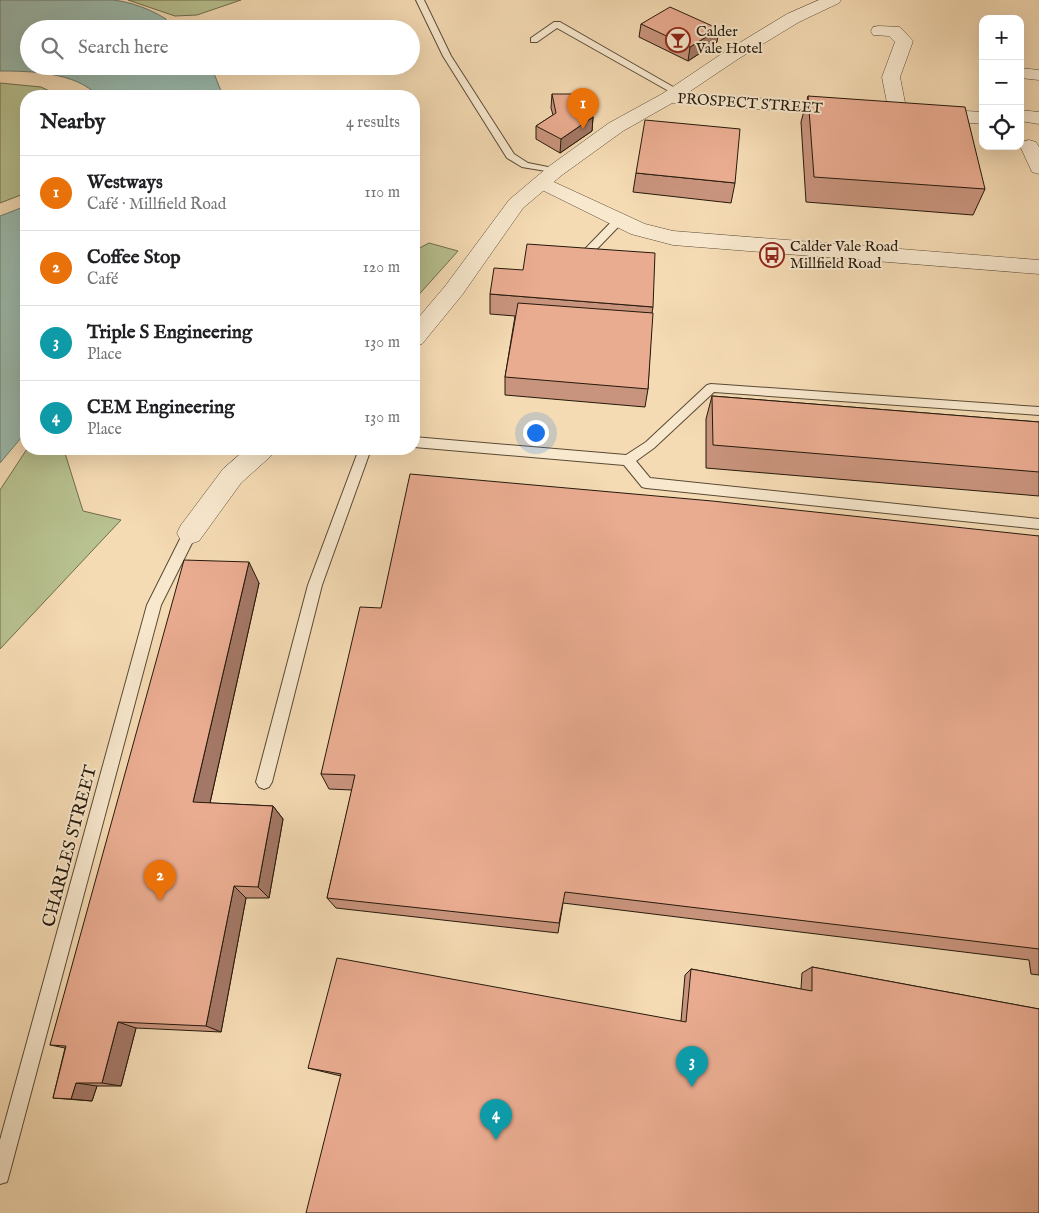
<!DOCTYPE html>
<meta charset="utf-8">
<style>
:root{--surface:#fff;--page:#f6f6f6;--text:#202124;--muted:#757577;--line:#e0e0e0;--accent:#db2777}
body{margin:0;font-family:"IM FELL English",serif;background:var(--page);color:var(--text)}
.controls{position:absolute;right:15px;top:15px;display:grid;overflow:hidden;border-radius:10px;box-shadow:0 5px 20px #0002}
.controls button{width:45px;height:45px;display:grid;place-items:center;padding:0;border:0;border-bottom:1px solid var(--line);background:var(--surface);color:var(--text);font:25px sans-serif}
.you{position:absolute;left:535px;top:432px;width:18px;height:18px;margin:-12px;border:4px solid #fff;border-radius:50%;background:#1a73e8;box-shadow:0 0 0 8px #1a73e833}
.badge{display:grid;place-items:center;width:32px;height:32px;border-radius:50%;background:var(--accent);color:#fff;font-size:16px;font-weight:700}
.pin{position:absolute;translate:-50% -41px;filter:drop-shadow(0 1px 2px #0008)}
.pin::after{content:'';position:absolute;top:26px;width:18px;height:15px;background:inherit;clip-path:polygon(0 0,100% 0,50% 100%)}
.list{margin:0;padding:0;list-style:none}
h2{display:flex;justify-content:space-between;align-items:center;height:65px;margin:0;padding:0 20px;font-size:21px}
h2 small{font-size:16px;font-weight:400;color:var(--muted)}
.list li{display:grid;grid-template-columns:32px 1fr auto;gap:15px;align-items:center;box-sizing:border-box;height:75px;padding:0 20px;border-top:1px solid var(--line)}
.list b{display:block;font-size:19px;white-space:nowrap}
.list p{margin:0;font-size:16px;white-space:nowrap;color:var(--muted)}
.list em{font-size:16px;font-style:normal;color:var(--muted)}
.icon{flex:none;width:28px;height:28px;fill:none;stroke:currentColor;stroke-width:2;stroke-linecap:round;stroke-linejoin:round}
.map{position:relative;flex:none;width:1039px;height:1213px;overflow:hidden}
.search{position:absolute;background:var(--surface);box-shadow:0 5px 20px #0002;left:20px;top:20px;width:400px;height:55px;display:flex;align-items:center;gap:12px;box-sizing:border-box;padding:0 18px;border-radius:28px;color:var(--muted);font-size:19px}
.panel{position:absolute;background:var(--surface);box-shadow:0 5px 20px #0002;left:20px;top:90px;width:400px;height:365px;border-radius:20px}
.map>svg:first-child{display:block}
</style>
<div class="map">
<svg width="1039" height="1213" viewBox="0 0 1039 1213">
<rect width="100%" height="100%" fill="#f5dbb4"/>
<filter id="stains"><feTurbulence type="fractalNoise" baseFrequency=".004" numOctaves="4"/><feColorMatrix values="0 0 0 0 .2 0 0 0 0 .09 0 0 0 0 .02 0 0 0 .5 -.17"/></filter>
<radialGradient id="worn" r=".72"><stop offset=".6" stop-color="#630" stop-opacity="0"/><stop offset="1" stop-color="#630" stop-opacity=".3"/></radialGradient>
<g fill="#b8c190" stroke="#6e6d4e">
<path d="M128 0H241L197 15 175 16Z"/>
<path d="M0 83 41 87 60 96H26V193L0 203Z"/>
<path d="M429 243 458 251 414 300V251Z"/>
<path d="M27 449H65L64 450 83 511 121 520 0 649V490Z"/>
</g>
<g fill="#9cbbae" stroke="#6c7a6d">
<path d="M0 0H113C131 2 150 9 166 19L162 29H29V66H211L223 96H98C76 72 30 71 0 71Z"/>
<path d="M26 206V432L0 463V216Z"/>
</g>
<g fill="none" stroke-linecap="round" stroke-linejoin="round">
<defs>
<g id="service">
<path d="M416 0H424L451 56 514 154 528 163 558 169V173L522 167 507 158 443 56Z"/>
<path d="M554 22H560L682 92 680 94H674L557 28 537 42H531V38Z"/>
<path d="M619 217 624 220 623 222 594 252 599 254 600 256 599 258 581 257 580 255 581 253 615 218Z"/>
<path d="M711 384 1039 407V415L714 392 654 448 636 461 650 478 1039 519V529L646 488 642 487 624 465 414 447V437L626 455 646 442 707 385Z"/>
<path d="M359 449H371L322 585 272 782 269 787 264 789 259 787 256 782 308 585Z"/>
<path d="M190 528 195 529 197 533 161 605 9 1175 7 1182 0 1184V1140L147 605 185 529Z"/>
</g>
<g id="minor">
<path d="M879 26 900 27 913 41 900 77 907 113 905 117 898 119 891 117 889 113 882 77 895 42 889 36 873 35 871 31 873 27Z"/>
<path d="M1020 68 1039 70V80L1020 78Z"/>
<path d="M668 93 841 103 847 105 850 109 847 113 841 115 662 102 659 98 662 94Z"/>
<path d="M931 109 983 112V124L924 119 922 115 924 111Z"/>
<path d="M1020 110 1039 112V124L1020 121Z"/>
<path d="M1029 140 1036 142 1039 147V174L1032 172 1020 146 1022 142Z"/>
<path d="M543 177 645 224 673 231 1039 260V274L673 245 631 234 536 187 533 183 536 179Z"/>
</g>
<g id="tertiary">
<path d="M819 0H841L839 3 799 22 738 59 674 102 623 131 562 175 523 208 462 295 422 344 414 346V323L446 285 509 200 548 167 609 123 662 94 726 51 787 14Z"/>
<path d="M246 449H274L271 456 241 483 199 541 190 544 181 541 177 533 181 525 223 469Z"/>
</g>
</defs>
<use href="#service" stroke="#594a35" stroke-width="2"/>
<use href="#minor" stroke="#594a35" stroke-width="1"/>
<use href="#tertiary" stroke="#594a35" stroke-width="1"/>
<use href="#service" fill="#f8e8ce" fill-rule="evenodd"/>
<use href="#minor" fill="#f8e8ce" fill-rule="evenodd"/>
<use href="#tertiary" fill="#f8e8ce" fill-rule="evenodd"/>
</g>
<g fill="#c9947d" stroke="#25190b">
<path d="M641 24 717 42 688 61 639 37Z"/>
<path d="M552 94 593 117 592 131 560 153 536 139V126L553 115 551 108Z"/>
<path d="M808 96 985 189 973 215 806 202 801 122Z"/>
<path d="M636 173 735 183 731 203 633 192Z"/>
<path d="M490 294 653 307 652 313 648 389 645 407 505 395V377L515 316 490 314Z"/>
<path d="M712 396 1039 422V496L706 468V419Z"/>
<path d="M1039 536V975L1031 974 1029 960 563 903 558 933 336 908 327 898 352 790 329 789 321 774 381 608Z"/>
<path d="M259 583 210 803 273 806 283 819 269 898H246L221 1032 136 1028 121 1086H97L92 1101 53 1098 65 1048 50 1045Z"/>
<path d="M812 967 1039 1009 341 1076 316 1070 308 1068 681 1021 685 975 691 969 801 989 802 973Z"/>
</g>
<g fill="#a47866" stroke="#25190b">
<path d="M719 29 717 42 688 61 690 47Z"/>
<path d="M593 117 592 131 560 153 561 139Z"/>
<path d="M249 562 259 583 207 816 193 802Z"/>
<path d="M273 806 283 819 269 898 258 887Z"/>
<path d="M234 886 246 898 221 1032 206 1026Z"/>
<path d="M118 1022 136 1028 121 1086 102 1083Z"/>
<path d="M76 1083 97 1086 92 1101 71 1099Z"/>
</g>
<g fill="#eaac91" stroke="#25190b">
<path d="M670 7 719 29 690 47 641 24Z"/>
<path d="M552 94H586L593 117 561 139 536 126 556 113Z"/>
<path d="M808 96 965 107 985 189 814 177Z"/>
<path d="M645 120 740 129 735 183 636 173Z"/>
<path d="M527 244 655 253 653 307 490 294 494 268 523 270Z"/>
<path d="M518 303 653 313 648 389 505 377Z"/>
<path d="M712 396 1039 422V472L713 445Z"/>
<path d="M410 474 712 501 1039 536V949L565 892 559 923 327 898 355 775 321 774 360 607 381 608Z"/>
<path d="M184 560 249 562 193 802 273 806 258 887 234 886 206 1026 118 1022 102 1083H76L71 1099 53 1098 66 1046 50 1045Z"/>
<path d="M337 958 686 1022 691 969 812 991V967L1039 1009V1213H306L341 1074 308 1068Z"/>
</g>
<defs>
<symbol id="bar-ring" viewBox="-11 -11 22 22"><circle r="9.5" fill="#f8e8ce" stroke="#8f2418" stroke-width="1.5"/><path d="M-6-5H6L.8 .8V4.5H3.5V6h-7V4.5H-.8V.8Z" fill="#8f2418"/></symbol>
<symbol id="bus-ring" viewBox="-11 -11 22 22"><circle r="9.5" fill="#f8e8ce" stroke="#8f2418" stroke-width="1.5"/><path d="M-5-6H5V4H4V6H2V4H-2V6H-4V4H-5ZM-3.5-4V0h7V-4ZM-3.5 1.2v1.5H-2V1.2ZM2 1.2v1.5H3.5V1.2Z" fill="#8f2418"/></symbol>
</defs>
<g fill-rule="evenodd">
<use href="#bar-ring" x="664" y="26" width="28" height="28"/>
<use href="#bus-ring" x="758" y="241" width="28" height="28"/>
</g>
<g text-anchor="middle" stroke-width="4" stroke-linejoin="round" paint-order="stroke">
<g font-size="15" fill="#25190b" stroke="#f8e8ce" text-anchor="start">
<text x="696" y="36">Calder<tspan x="696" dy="17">Vale Hotel</tspan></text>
<text x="790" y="251">Calder Vale Road<tspan x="790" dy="17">Millfield Road</tspan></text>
</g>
<g font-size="15" fill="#25190b" stroke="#f8e8ce">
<text transform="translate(750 103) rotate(4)" y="5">PROSPECT STREET</text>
</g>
<g font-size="18" fill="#25190b" stroke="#f8e8ce">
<text transform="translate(69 846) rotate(-75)" y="6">CHARLES STREET</text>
</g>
</g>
<rect width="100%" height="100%" filter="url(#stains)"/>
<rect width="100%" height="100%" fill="url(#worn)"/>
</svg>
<div class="controls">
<button>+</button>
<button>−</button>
<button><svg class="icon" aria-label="locate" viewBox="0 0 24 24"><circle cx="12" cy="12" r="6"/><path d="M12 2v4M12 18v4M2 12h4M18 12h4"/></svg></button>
</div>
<div class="you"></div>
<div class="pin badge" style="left:583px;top:129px;background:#e8710a">1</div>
<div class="pin badge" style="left:160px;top:901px;background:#e8710a">2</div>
<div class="pin badge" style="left:692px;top:1087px;background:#0f9aa8">3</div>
<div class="pin badge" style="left:496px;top:1140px;background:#0f9aa8">4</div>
<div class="search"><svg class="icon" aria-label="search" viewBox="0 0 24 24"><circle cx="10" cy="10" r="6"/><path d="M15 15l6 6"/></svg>Search here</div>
<section class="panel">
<h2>Nearby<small>4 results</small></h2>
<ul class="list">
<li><span class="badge" style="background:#e8710a">1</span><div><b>Westways</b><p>Café · Millfield Road</p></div><em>110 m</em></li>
<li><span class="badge" style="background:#e8710a">2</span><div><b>Coffee Stop</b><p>Café</p></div><em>120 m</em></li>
<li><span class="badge" style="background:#0f9aa8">3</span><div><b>Triple S Engineering</b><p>Place</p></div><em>130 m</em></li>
<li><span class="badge" style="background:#0f9aa8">4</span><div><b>CEM Engineering</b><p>Place</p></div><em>130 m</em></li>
</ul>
</section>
</div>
